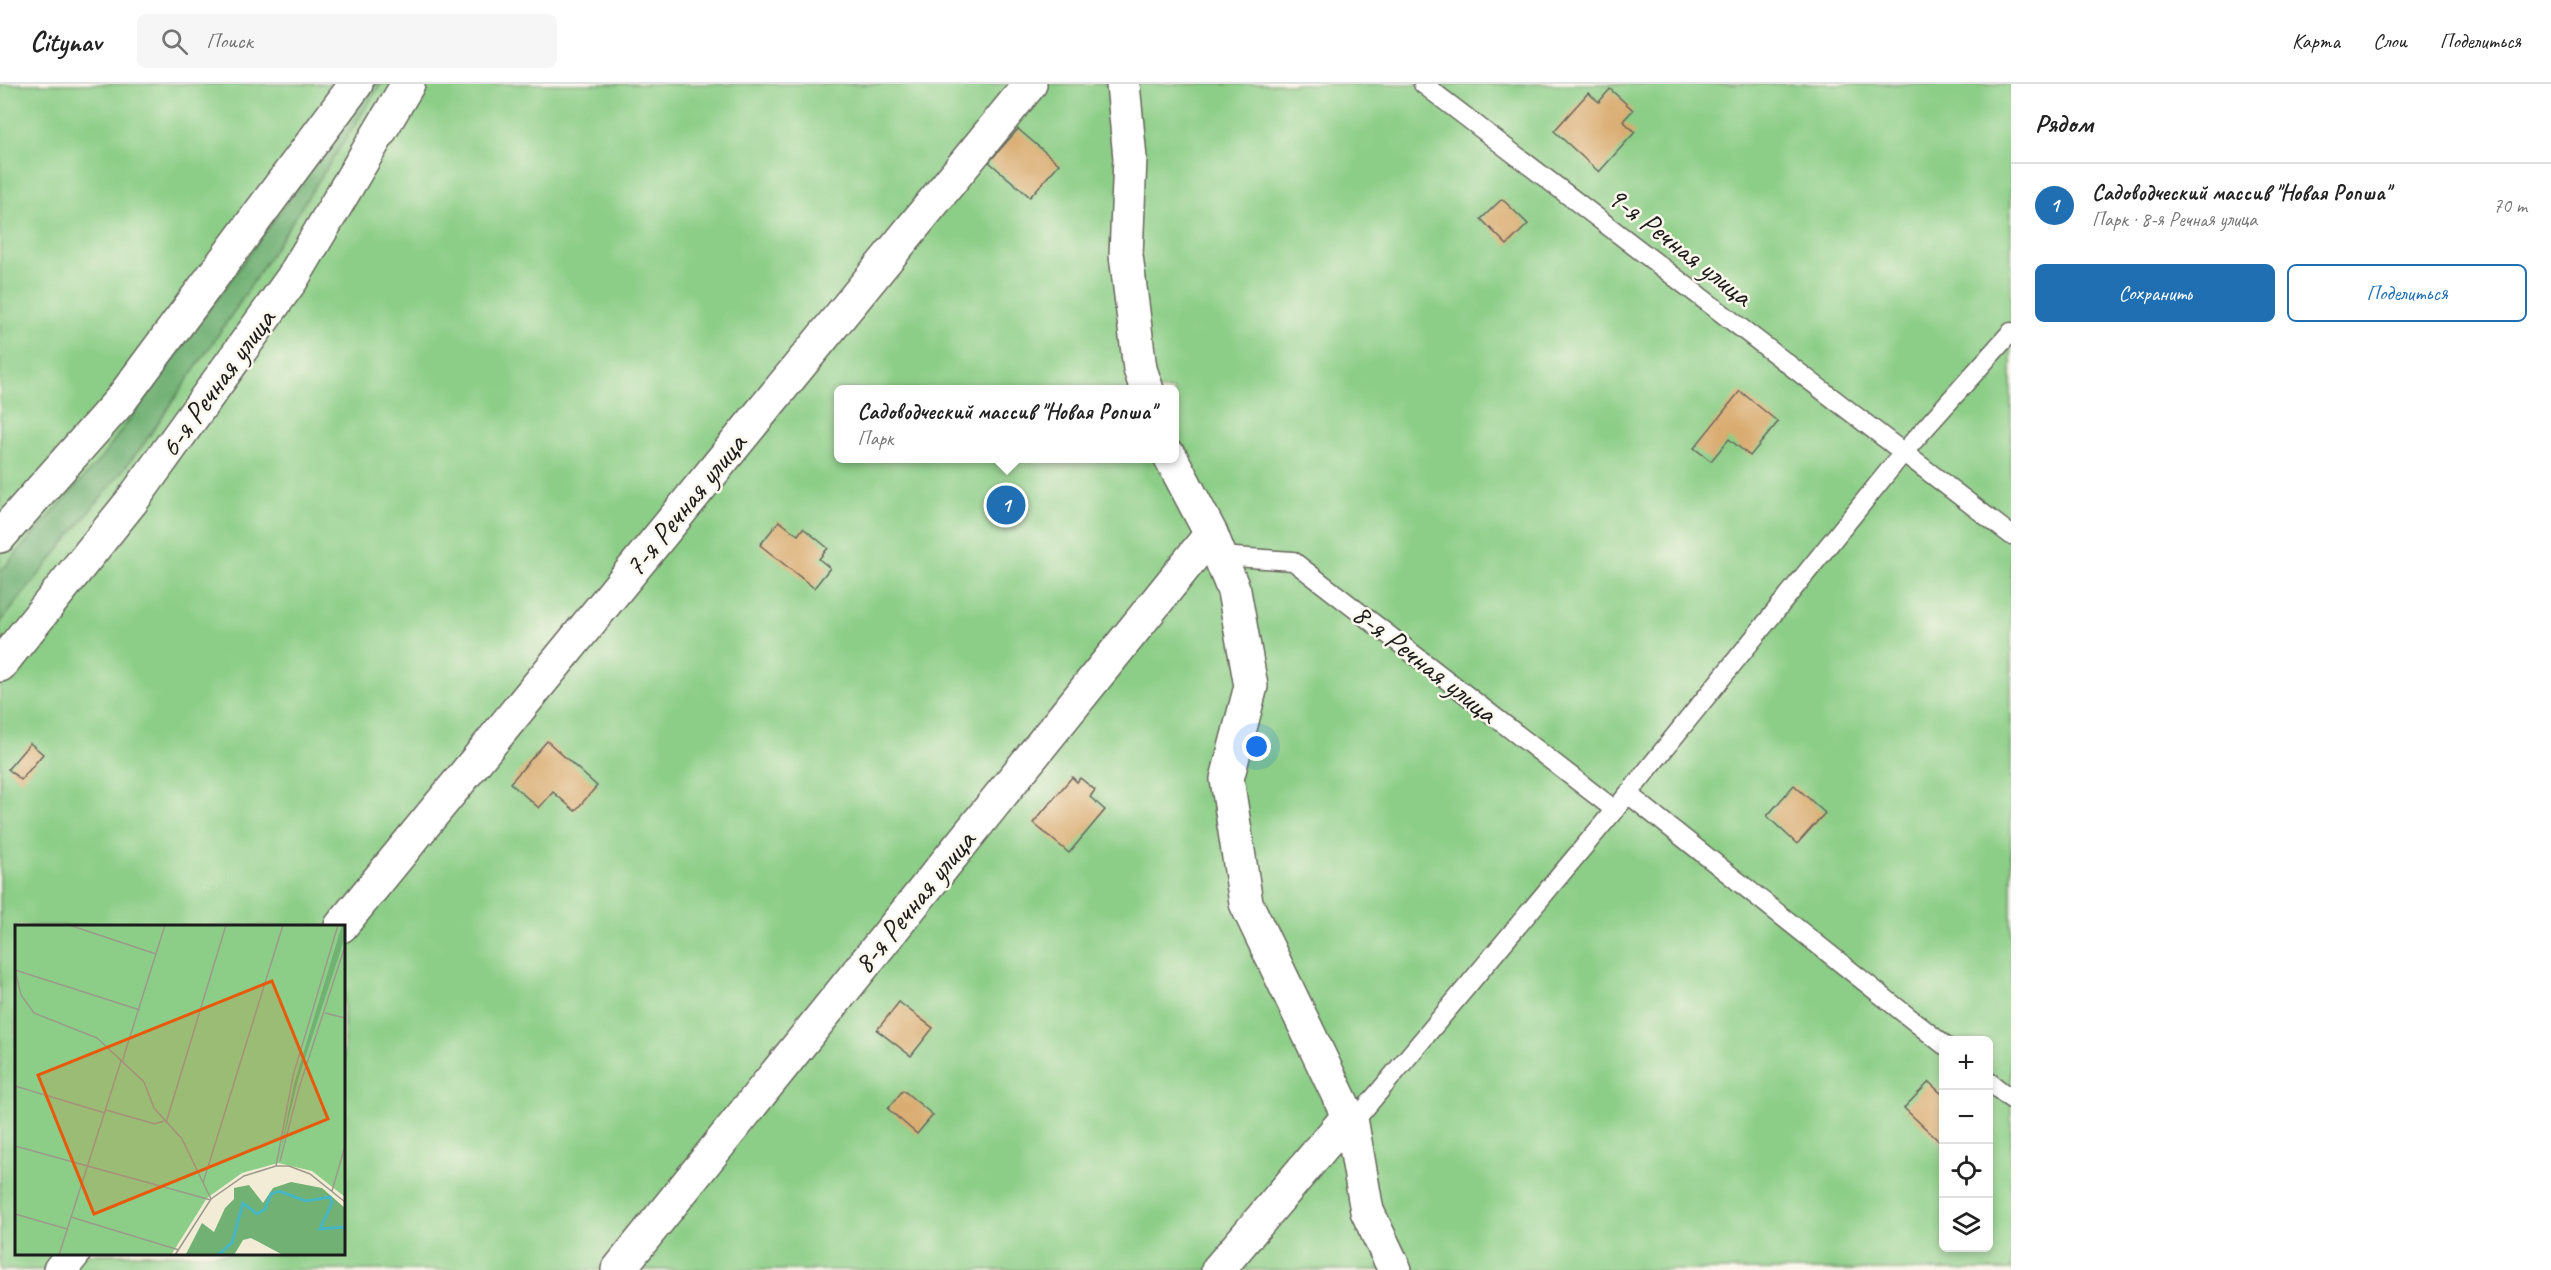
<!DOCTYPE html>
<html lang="ru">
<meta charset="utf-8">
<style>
:root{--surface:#fff;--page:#f6f6f6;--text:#222;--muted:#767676;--line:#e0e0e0;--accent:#1f6fb2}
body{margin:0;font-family:Caveat,sans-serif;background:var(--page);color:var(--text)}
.controls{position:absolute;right:18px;bottom:18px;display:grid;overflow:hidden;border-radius:9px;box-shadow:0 3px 9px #0003}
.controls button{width:54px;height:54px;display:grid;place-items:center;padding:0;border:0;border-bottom:2px solid var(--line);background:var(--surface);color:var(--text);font:30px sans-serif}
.you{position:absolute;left:1257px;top:663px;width:21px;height:21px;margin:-15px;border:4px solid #fff;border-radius:50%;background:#1a73e8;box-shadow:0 0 0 9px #1a73e833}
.badge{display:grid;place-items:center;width:39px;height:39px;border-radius:50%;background:var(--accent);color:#fff;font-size:20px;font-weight:700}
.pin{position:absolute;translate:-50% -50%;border:3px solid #fff;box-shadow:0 2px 6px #0006}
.popup{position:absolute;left:834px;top:301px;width:345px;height:78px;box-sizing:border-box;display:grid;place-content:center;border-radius:9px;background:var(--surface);filter:drop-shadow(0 2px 4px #0005);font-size:20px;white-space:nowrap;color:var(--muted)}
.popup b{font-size:22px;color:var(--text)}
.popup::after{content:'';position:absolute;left:50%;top:100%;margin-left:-12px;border:12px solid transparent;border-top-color:var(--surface)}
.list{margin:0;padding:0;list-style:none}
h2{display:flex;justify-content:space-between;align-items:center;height:78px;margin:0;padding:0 24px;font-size:26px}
h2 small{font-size:20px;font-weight:400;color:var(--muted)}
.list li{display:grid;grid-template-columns:39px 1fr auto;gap:18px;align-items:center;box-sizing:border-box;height:84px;padding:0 24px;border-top:2px solid var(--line)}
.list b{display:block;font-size:22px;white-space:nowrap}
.list p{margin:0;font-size:20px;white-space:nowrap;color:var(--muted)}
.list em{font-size:20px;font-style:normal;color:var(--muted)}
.actions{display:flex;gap:12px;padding:18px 24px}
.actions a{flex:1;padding:14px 0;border:2px solid var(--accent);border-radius:9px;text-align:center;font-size:21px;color:var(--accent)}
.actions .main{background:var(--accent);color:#fff}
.icon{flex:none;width:33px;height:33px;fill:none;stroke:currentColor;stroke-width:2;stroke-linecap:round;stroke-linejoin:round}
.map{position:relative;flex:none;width:2011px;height:1186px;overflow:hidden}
header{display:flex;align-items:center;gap:36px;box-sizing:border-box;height:84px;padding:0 30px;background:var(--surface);border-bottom:2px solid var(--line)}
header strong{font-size:28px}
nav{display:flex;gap:33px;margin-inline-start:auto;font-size:21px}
.search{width:420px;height:54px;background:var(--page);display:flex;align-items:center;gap:15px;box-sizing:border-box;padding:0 21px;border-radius:9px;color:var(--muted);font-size:22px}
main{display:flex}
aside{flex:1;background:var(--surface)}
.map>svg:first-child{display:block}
</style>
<header>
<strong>Citynav</strong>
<div class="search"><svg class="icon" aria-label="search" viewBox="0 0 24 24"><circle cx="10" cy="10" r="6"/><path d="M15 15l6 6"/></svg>Поиск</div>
<nav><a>Карта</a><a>Слои</a><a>Поделиться</a></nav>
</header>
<main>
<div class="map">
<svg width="2011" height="1186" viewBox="0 0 2011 1186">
<rect width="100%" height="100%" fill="#fbf7ec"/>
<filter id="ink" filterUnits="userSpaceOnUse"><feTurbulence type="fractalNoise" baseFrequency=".0167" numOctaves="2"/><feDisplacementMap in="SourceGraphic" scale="12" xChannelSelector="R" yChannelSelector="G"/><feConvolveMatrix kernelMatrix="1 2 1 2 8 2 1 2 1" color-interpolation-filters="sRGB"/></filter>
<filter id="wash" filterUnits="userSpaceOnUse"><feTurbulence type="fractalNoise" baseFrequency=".008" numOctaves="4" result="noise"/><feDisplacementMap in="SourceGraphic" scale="24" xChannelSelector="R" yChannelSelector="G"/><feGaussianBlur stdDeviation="1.35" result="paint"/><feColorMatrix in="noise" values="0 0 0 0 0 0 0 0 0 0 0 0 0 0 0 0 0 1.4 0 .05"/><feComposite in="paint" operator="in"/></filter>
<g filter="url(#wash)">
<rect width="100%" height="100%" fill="#f2ecd6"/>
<path fill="#8cce87" stroke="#547552" stroke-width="1.5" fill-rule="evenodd" d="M0 0H2011V1186H0ZM838 306H1174V374H838ZM16 842H344V1170H16ZM1944 956H1988V1164H1944Z"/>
<path fill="#71b174" stroke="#466648" stroke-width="1.5" d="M373 0H381L237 223 143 361 0 539V488L102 373Z"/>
<g id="blocks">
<g fill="#d9ab6f">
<path d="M1610 5 1633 26 1623 37 1635 48 1599 88 1554 47 1588 9 1599 18Z"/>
<path d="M1018 45 1059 80 1030 113 989 78Z"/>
<path d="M1502 115 1528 140 1507 161 1481 135Z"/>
<path d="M1740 307 1778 338 1750 372 1729 355 1711 377 1694 364Z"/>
<path d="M779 437 798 451 803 444 828 464 819 475 830 484 814 504 760 461Z"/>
<path d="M547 657 597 702 575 727 553 708 539 724 510 699Z"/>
<path d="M30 659 43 670 21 696 8 685Z"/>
<path d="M1072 693 1077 698 1080 694 1095 706 1090 713 1105 726 1069 769 1033 739Z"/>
<path d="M1794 701 1825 729 1797 760 1767 732Z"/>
<path d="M899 918 933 944 911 972 877 946Z"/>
<path d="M1929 998 1944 1012V1056L1941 1059 1904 1024Z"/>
<path d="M903 1006 933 1031 917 1050 888 1025Z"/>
</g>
</g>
</g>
<g filter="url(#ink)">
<use href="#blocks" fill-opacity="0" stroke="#67655d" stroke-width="1.5"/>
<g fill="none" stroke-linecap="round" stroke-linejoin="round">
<defs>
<g id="lane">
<path d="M1423 0 2011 451"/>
<path d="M1220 472 1293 477 1615 726"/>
<path d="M1628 710 1944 961"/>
<path d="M1988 997 2011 1015"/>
<path d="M1352 1040 1628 710 1903 369 2011 248"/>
</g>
<g id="street">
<path d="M1123 0 1130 74 1126 171 1140 285 1147 306"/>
<path d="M1171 374 1211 450 1234 507 1251 602 1227 695 1246 819 1352 1040 1367 1127 1395 1186"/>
<path d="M0 452 120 317 356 0"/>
<path d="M0 581 131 418 292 195 408 0"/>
<path d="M341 842 1030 0"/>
<path d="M60 1186 73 1170"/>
<path d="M618 1186 1211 450"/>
<path d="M1218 1186 1347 1034"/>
</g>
</defs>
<use href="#lane" stroke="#67655d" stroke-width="21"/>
<use href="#street" stroke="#67655d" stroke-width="36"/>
<use href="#lane" stroke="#fff" stroke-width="18"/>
<use href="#street" stroke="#fff" stroke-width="33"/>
</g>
</g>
<g text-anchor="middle" stroke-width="5" stroke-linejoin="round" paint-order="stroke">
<g font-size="30" fill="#1c1c1c" stroke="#fbf7ec">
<text transform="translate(1680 162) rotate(38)" y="10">9-я Речная улица</text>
<text transform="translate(217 299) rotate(-54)" y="10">6-я Речная улица</text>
<text transform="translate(685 421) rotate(-51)" y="10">7-я Речная улица</text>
<text transform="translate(1425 579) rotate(38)" y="10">8-я Речная улица</text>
<text transform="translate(914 818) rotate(-51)" y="10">8-я Речная улица</text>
</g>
</g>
<g transform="translate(15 841)">
<rect width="330" height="330" fill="#f2ecd6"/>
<path d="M0 0H330V272L297 246 263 238 227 248 192 273 156 330H0Z" fill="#8cce87"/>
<path d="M327 0H330V12L283 155 264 233 279 159ZM276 257 307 263 330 283V330H268L236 313 228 315 219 330 171 329 187 298 199 307 210 283 219 274V263L234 260 248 278 258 263Z" fill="#71b174"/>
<path fill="none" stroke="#48b6c2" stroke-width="3" d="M203 330 217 318 228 278 242 289 250 284 256 269 264 266 291 276 315 272 317 278 305 304 328 302 330 305"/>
<path fill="none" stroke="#9c998c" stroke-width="1.5" d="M54 0 141 29M0 45 6 70 19 88 82 113 129 157 139 183 167 214 196 274M0 45 125 85M310 88 330 93M107 137 150 0M0 161 90 188M91 185 140 199 149 196M151 198 211 0M0 221 196 275M265 236 284 163 330 21M261 241 278 151 323 0M188 258 268 0M317 266 330 221M0 289 52 304M56 292 164 325M44 330 106 136M160 330 196 274 229 251 261 241H274L295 249 330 277"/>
<path fill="#e8590c" fill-opacity="0.15" stroke="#e8590c" stroke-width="3" d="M257 56 313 194 79 289 23 150Z"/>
<rect width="330" height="330" fill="none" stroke="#1c1c1c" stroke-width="3"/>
</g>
</svg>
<div class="controls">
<button>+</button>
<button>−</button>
<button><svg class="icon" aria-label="locate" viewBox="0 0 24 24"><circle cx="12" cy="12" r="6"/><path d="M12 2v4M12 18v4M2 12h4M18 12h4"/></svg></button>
<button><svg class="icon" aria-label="layers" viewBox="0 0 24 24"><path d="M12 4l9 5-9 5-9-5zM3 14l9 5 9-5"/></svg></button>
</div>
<div class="you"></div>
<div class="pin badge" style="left:1006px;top:421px">1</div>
<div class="popup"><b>Садоводческий массив &quot;Новая Ропша&quot;</b>Парк</div>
</div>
<aside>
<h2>Рядом<small></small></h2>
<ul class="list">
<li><span class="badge">1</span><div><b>Садоводческий массив &quot;Новая Ропша&quot;</b><p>Парк · 8-я Речная улица</p></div><em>70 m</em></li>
</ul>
<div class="actions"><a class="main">Сохранить</a><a>Поделиться</a></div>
</aside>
</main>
